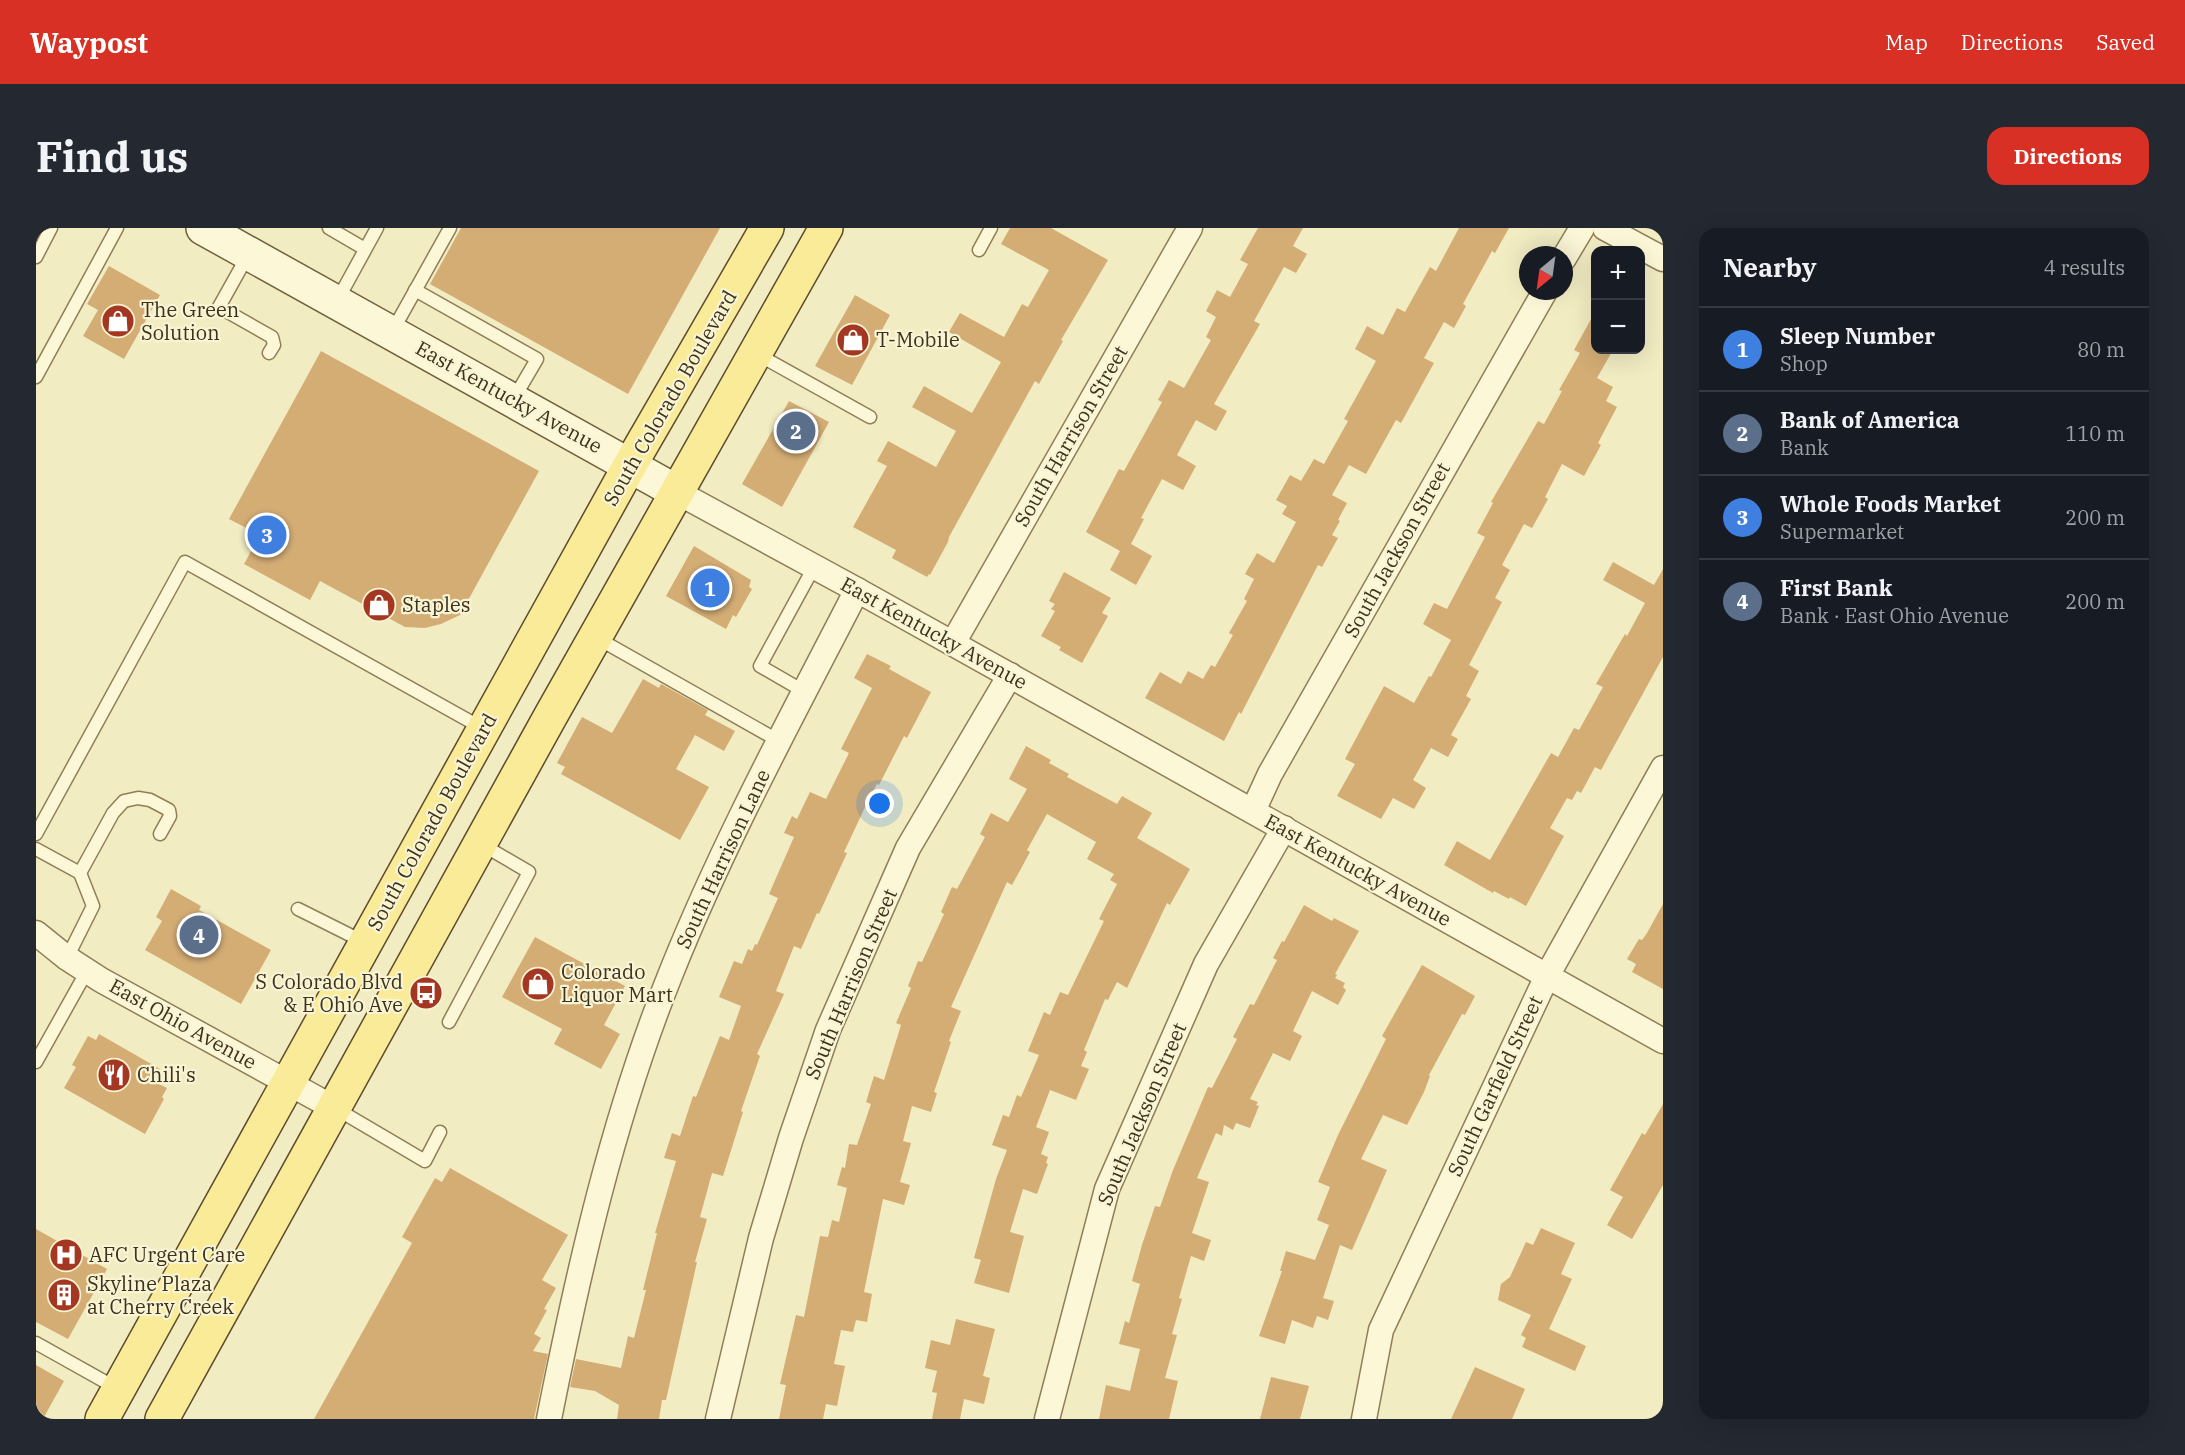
<!DOCTYPE html>
<meta charset="utf-8">
<style>
:root{--surface:#171b24;--page:#242831;--text:#f1f3f6;--muted:#9ea1a6;--line:#363941;--accent:#d93025}
body{margin:0;font-family:"IBM Plex Serif",serif;background:var(--page);color:var(--text)}
.controls{position:absolute;right:18px;top:18px;display:grid;overflow:hidden;border-radius:12px;box-shadow:0 6px 24px #0002}
.controls button{width:54px;height:54px;display:grid;place-items:center;padding:0;border:0;border-bottom:2px solid var(--line);background:var(--surface);color:var(--text);font:30px sans-serif}
.compass{position:absolute;left:1483px;top:18px;width:54px;height:54px;border-radius:50%;background:var(--surface);box-shadow:0 6px 24px #0002;rotate:209deg}
.you{position:absolute;left:844px;top:576px;width:21px;height:21px;margin:-15px;border:4px solid #fff;border-radius:50%;background:#1a73e8;box-shadow:0 0 0 9px #1a73e833}
.badge{display:grid;place-items:center;width:39px;height:39px;border-radius:50%;background:var(--accent);color:#fff;font-size:20px;font-weight:700}
.pin{position:absolute;translate:-50% -50%;border:3px solid #fff;box-shadow:0 2px 6px #0006}
.list{margin:0;padding:0;list-style:none}
h2{display:flex;justify-content:space-between;align-items:center;height:78px;margin:0;padding:0 24px;font-size:26px}
h2 small{font-size:20px;font-weight:400;color:var(--muted)}
.list li{display:grid;grid-template-columns:39px 1fr auto;gap:18px;align-items:center;box-sizing:border-box;height:84px;padding:0 24px;border-top:2px solid var(--line)}
.list b{display:block;font-size:22px;white-space:nowrap}
.list p{margin:0;font-size:20px;white-space:nowrap;color:var(--muted)}
.list em{font-size:20px;font-style:normal;color:var(--muted)}
.map{position:relative;flex:none;width:1627px;height:1191px;overflow:hidden;border-radius:18px}
header{display:flex;align-items:center;gap:36px;box-sizing:border-box;height:84px;padding:0 30px;background:var(--accent);color:#fff}
header strong{font-size:28px}
nav{display:flex;gap:33px;margin-inline-start:auto;font-size:21px}
.intro{display:flex;align-items:center;justify-content:space-between;box-sizing:border-box;height:144px;padding:0 36px}
h1{margin:0;font-size:42px}
.button{padding:15px 27px;border-radius:18px;background:var(--accent);color:#fff;font-size:21px;font-weight:700}
main{display:flex;gap:36px;padding:0 36px}
aside{flex:1;background:var(--surface);border-radius:18px;box-shadow:0 6px 24px #0002}
.map>svg:first-child{display:block}
</style>
<header>
<strong>Waypost</strong>
<nav><a>Map</a><a>Directions</a><a>Saved</a></nav>
</header>
<div class="intro"><h1>Find us</h1><a class="button">Directions</a></div>
<main>
<div class="map">
<svg width="1627" height="1191" viewBox="0 0 1627 1191">
<rect width="100%" height="100%" fill="#f2ecc3"/>
<g fill="#d4ad75">
<path d="M425 0H684L592 166 394 56Z"/>
<path d="M974 0H1015L1072 32 1025 112 1027 113 1003 156 999 153 913 309 912 314 894 347 893 346 891 349 856 330 860 322 817 299 851 238 841 233 852 213 900 239 920 203 876 179 888 158 936 185 965 134 913 104 924 85 968 109 986 76 992 79 1013 42 965 16Z"/>
<path d="M1222 0H1267L1257 18 1271 26 1260 45 1248 39 1218 93 1224 96 1178 176 1191 183 1180 203 1160 192 1141 227 1160 238 1147 262 1126 251 1105 290 1108 291 1095 316 1116 328 1100 357 1074 342 1084 323 1050 304 1083 241 1088 243 1126 174 1122 172 1133 152 1148 160 1175 112 1170 109 1180 89 1170 83 1181 62 1194 69 1212 36 1204 32Z"/>
<path d="M1423 0H1473L1459 25 1456 23 1427 76 1430 78 1418 100 1408 94 1388 130 1398 135 1365 195 1360 192 1330 246 1313 237 1296 267 1311 275 1302 292 1304 293 1296 307 1302 310 1286 339 1282 337 1205 486 1203 484 1188 513 1109 470 1124 444 1145 456 1152 443 1167 451 1175 437 1179 439 1197 407 1193 405 1211 373 1208 371 1218 351 1209 346 1221 325 1238 335 1260 294 1246 286 1251 278 1240 272 1254 247 1265 253 1278 231 1288 236 1312 193 1308 191 1340 133 1319 121 1331 98 1347 107 1361 80 1369 84 1394 39 1400 43Z"/>
<path d="M73 38 124 67 88 131 47 108 62 82 51 76Z"/>
<path d="M819 67 854 87 816 157 779 138Z"/>
<path d="M1560 82V122H1577L1561 150 1577 159 1570 173 1581 179 1562 215 1565 217 1548 248 1526 236 1509 269 1512 271 1496 300 1488 296 1466 337 1474 342 1459 370 1466 374 1433 437 1443 443 1430 468 1435 471 1415 507 1422 511 1412 529 1395 520 1377 552 1390 560 1378 581 1357 570 1345 591 1301 568 1319 536 1309 531 1348 458 1378 475 1393 448 1395 449 1415 412 1387 396 1398 375 1411 381 1449 309 1441 305 1457 275 1455 274 1502 193 1508 196 1526 163 1523 162 1544 125 1538 122Z"/>
<path d="M285 123 503 243 424 387 405 396 389 400 369 399 284 353 274 372 208 336 224 307 193 291Z"/>
<path d="M753 173 793 194 746 279 706 256Z"/>
<path d="M658 318 715 352 713 359 716 361 700 389 697 387 690 401 630 368Z"/>
<path d="M1577 334 1618 357 1627 341V429L1565 542 1559 539 1545 565 1541 563 1536 572 1531 570 1514 600 1528 608 1490 678 1474 669 1473 671 1458 663 1457 665 1408 637 1421 613 1454 632 1515 525 1522 529 1538 500 1543 502 1567 459 1560 456 1589 406 1591 408 1609 375 1567 352Z"/>
<path d="M1028 344 1075 370 1066 385 1072 388 1046 435 1023 422 1025 419 1005 408 1019 383 1015 381 1019 376 1013 373Z"/>
<path d="M831 426 855 438 853 441 895 464 871 510 868 508 843 557 841 556 831 575 808 624 811 625 783 686 781 685 765 721 758 718 740 763 748 766 721 826 724 828 705 883 707 884 687 948 676 945 664 989 671 991 659 1034H661L630 1172H626L623 1191H581L583 1177 559 1163 534 1159 540 1131 585 1140 592 1108 598 1110 610 1062H607L621 1005H619L640 933 628 930 636 905 644 908 657 868 660 869 684 808 693 812 705 778 683 769 698 733 706 736 712 721 716 723 719 716 721 717 742 670 733 666 758 609 748 605 756 588 761 591 774 564 790 571 813 525 805 521 836 460 818 450Z"/>
<path d="M607 451 623 460 625 456 672 482 669 487 699 503 688 523 659 507 640 541 673 559 644 612 525 546 529 539 521 535 546 489 576 505Z"/>
<path d="M990 518 1015 532 1013 535 1033 546 1031 549 1081 576 1086 568 1116 585 1101 610 1154 641 1134 677 1131 675 1091 760 1081 754 1072 772 1069 771 1048 822 1051 824 1045 838 1053 841 1040 872 1014 862 1000 899 1013 904 1005 926 1012 929 1010 935 1012 936 1001 966 987 961 974 1004 988 1008 973 1065 938 1055 945 1032 938 1030 960 951 971 922 956 917 967 887 973 889 981 867 985 869 1003 827 992 823 1008 784 1014 787 1024 764 1032 767 1068 693 1063 691 1081 656 1074 652 1078 646 1051 631 1060 614 1011 586 991 622 994 624 976 657 971 654 915 779 925 783 913 813 915 814 898 864 901 865 895 884 876 878 867 913 875 915 864 954 874 957 868 977 847 971 828 1064 836 1066 831 1094 820 1092 817 1104 805 1102 798 1136 809 1138 801 1178 790 1176 787 1191H743L750 1157 744 1156 760 1087 768 1089 784 1008 792 1009 796 992 803 994 811 960 801 957 806 939 809 940 813 916 821 917 835 876 830 874 838 848 848 852 865 797 860 795 875 760 872 758 882 733 886 734 908 686 905 684 916 659 921 661 949 609 944 606 955 585 972 594 991 561 973 551Z"/>
<path d="M135 661 165 678 163 682 235 722 205 776 109 722 126 693 120 689Z"/>
<path d="M1627 676V761L1596 744 1600 736 1591 731 1603 711 1606 712 1611 705Z"/>
<path d="M1268 677 1296 693 1298 690 1323 703 1299 746 1301 747 1299 750 1309 755 1307 759 1310 762 1302 777 1276 763 1257 803 1266 808 1254 833 1237 825 1214 871 1222 874 1220 877 1223 878 1214 900 1200 895 1197 902 1188 897 1186 908 1180 905 1161 950 1173 954 1156 1005 1175 1012 1168 1033 1155 1028 1143 1070 1146 1071 1136 1106 1141 1107 1129 1150 1142 1153 1133 1191H1063L1070 1157 1094 1163 1104 1121 1083 1116 1089 1093 1093 1095 1104 1056 1096 1053 1106 1017 1119 978 1124 979 1137 942 1172 859 1176 860 1201 811 1197 809 1214 776 1218 777 1241 732 1237 730 1246 713 1248 714Z"/>
<path d="M499 709 589 758 568 797 584 806 565 841 518 816 526 801 466 769Z"/>
<path d="M1386 737 1439 768 1429 787 1426 786 1393 847 1394 848 1388 864 1371 897 1347 887 1325 931 1351 942 1316 1022 1304 1017 1287 1070 1298 1073 1292 1092 1281 1088 1277 1100 1256 1092 1249 1116 1223 1108 1246 1043H1244L1250 1023 1279 1032 1293 997 1281 992 1294 959 1282 954 1302 907 1350 811 1346 808Z"/>
<path d="M63 806 124 841 117 853 131 860 126 869 128 871 109 906 28 860 40 839 36 837 52 808 60 812Z"/>
<path d="M1627 876V957L1596 1011 1571 997 1587 969 1574 962 1606 905 1609 907Z"/>
<path d="M414 940 532 1007 506 1052 520 1060 508 1081 511 1082 498 1106 505 1110 497 1123 512 1126 498 1191H278L376 1015 366 1009 399 950 406 954Z"/>
<path d="M1505 1000 1539 1015 1525 1046 1536 1051 1513 1101 1550 1118 1539 1143 1486 1119 1490 1110 1485 1107 1495 1087 1462 1072 1465 1056 1474 1049 1490 1014 1497 1017Z"/>
<path d="M0 1001 71 1041 32 1111 0 1094Z"/>
<path d="M920 1091 959 1101 947 1148 954 1150 948 1176 928 1171 924 1191H896L901 1165 896 1164 901 1143 889 1140 895 1112 914 1117Z"/>
<path d="M0 1137 28 1153 7 1191H0Z"/>
<path d="M1439 1139 1489 1161 1476 1191H1415Z"/>
<path d="M1235 1149 1273 1158 1264 1191H1224Z"/>
</g>
<g fill="none" stroke-linecap="round" stroke-linejoin="round">
<defs>
<g id="lane">
<path d="M293 0 329 21"/>
<path d="M943 22 955 0"/>
<path d="M212 27 183 79 236 109 238 117 233 125"/>
<path d="M0 29 15 0"/>
<path d="M379 62 501 131 477 172"/>
<path d="M301 73 341 0"/>
<path d="M356 104 414 0"/>
<path d="M721 126 834 189"/>
<path d="M0 149 81 0"/>
<path d="M561 410 743 513"/>
<path d="M769 464 724 438 778 339"/>
<path d="M0 606 149 334 446 500"/>
<path d="M0 621 44 645 57 678 31 730"/>
<path d="M44 645 77 585 88 573 102 570 114 572 133 582 134 588 124 606"/>
<path d="M262 681 328 714"/>
<path d="M413 794 493 644 445 616"/>
<path d="M0 834 51 743"/>
<path d="M299 880 389 933 404 904"/>
<path d="M0 1115 82 1161"/>
</g>
<g id="street">
<path d="M1569 0 1627 31"/>
<path d="M1528 30 1546 0"/>
<path d="M641 264 821 362 1627 813"/>
<path d="M917 415 1154 0"/>
<path d="M1217 583 1234 546 1509 63"/>
<path d="M0 705 31 730 65 752 298 880"/>
<path d="M513 1191C543 1040 577 889 635 745 688 613 756 488 821 362"/>
<path d="M682 1191 725 1010 755 910 792 802 872 620 974 447"/>
<path d="M1011 1191 1071 961 1170 736 1248 600"/>
<path d="M1328 1191 1345 1102 1511 748 1627 540"/>
</g>
<path id="secondary" d="M167 0 641 264"/>
<g id="primary">
<path d="M66 1191 594 237 731 0"/>
<path d="M126 1191 514 489 790 0"/>
</g>
</defs>
<use href="#lane" stroke="#8f7e57" stroke-width="15"/>
<use href="#street" stroke="#8f7e57" stroke-width="27"/>
<use href="#secondary" stroke="#705f3b" stroke-width="36"/>
<use href="#primary" stroke="#5c4b2c" stroke-width="36"/>
<use href="#lane" stroke="#fcf7d7" stroke-width="12"/>
<use href="#street" stroke="#fcf7d7" stroke-width="24"/>
<use href="#secondary" stroke="#fcf7d7" stroke-width="33"/>
<use href="#primary" stroke="#f9eb97" stroke-width="33"/>
</g>
<defs>
<symbol id="shop-disc" viewBox="-11 -11 22 22"><circle r="9.5" fill="#a43721" stroke="#f9f4d3"/><path d="M-5-2.5h2.3a2.7 3.5 0 0 1 5.4 0H5L5.5 6h-11ZM-1.5-2.5h3a1.5 2.3 0 0 0-3 0Z" fill="#fff"/></symbol>
<symbol id="bus-disc" viewBox="-11 -11 22 22"><circle r="9.5" fill="#a43721" stroke="#f9f4d3"/><path d="M-5-6H5V4H4V6H2V4H-2V6H-4V4H-5ZM-3.5-4V0h7V-4ZM-3.5 1.2v1.5H-2V1.2ZM2 1.2v1.5H3.5V1.2Z" fill="#fff"/></symbol>
<symbol id="restaurant-disc" viewBox="-11 -11 22 22"><circle r="9.5" fill="#a43721" stroke="#f9f4d3"/><path d="M-5-6h1v4h1v-4h1v4h1v-4h1v5L-1.5 .5V6h-2V.5L-5-1ZM5-6V6H3V1.5H1.5Q1.5-4 5-6Z" fill="#fff"/></symbol>
<symbol id="hospital-disc" viewBox="-11 -11 22 22"><circle r="9.5" fill="#a43721" stroke="#f9f4d3"/><path d="M-5-5h3v3.5h4V-5h3V5h-3V1.5h-4V5h-3Z" fill="#fff"/></symbol>
<symbol id="building-disc" viewBox="-11 -11 22 22"><circle r="9.5" fill="#a43721" stroke="#f9f4d3"/><path d="M-4-6H4V6H1V3H-1V6H-4ZM-2.5-4.3h1.7v1.8h-1.7ZM.8-4.3h1.7v1.8H.8ZM-2.5-1h1.7V.8h-1.7ZM.8-1h1.7V.8H.8Z" fill="#fff"/></symbol>
</defs>
<g fill-rule="evenodd">
<use href="#shop-disc" x="63" y="74" width="38" height="38"/>
<use href="#shop-disc" x="798" y="93" width="38" height="38"/>
<use href="#shop-disc" x="324" y="358" width="38" height="38"/>
<use href="#shop-disc" x="483" y="737" width="38" height="38"/>
<use href="#bus-disc" x="371" y="746" width="38" height="38"/>
<use href="#restaurant-disc" x="59" y="828" width="38" height="38"/>
<use href="#hospital-disc" x="11" y="1008" width="38" height="38"/>
<use href="#building-disc" x="9" y="1048" width="38" height="38"/>
</g>
<g text-anchor="middle" stroke-width="4.5" stroke-linejoin="round" paint-order="stroke">
<g font-size="20" fill="#3d321d" stroke="#f9f4d3" text-anchor="start">
<text x="105" y="89">The Green<tspan x="105" dy="23">Solution</tspan></text>
<text x="840" y="119">T-Mobile</text>
<text x="366" y="384">Staples</text>
<text x="525" y="751">Colorado<tspan x="525" dy="23">Liquor Mart</tspan></text>
<text x="367" y="761" text-anchor="end">S Colorado Blvd<tspan x="367" dy="23">&amp; E Ohio Ave</tspan></text>
<text x="101" y="854">Chili's</text>
<text x="53" y="1034">AFC Urgent Care</text>
<text x="51" y="1063">Skyline Plaza<tspan x="51" dy="23">at Cherry Creek</tspan></text>
</g>
<g font-size="20" fill="#3d321d" stroke="#f9f4d3">
<text transform="translate(473 169) rotate(29)" y="7">East Kentucky Avenue</text>
<text transform="translate(634 170) rotate(-60)" y="7">South Colorado Boulevard</text>
<text transform="translate(1035 208) rotate(-60)" y="7">South Harrison Street</text>
<text transform="translate(1361 322) rotate(-61)" y="7">South Jackson Street</text>
<text transform="translate(898 405) rotate(29)" y="7">East Kentucky Avenue</text>
<text transform="translate(396 594) rotate(-61)" y="7">South Colorado Boulevard</text>
<text transform="translate(687 631) rotate(-65)" y="7">South Harrison Lane</text>
<text transform="translate(1322 642) rotate(29)" y="7">East Kentucky Avenue</text>
<text transform="translate(815 756) rotate(-67)" y="7">South Harrison Street</text>
<text transform="translate(147 796) rotate(29)" y="7">East Ohio Avenue</text>
<text transform="translate(1459 858) rotate(-65)" y="7">South Garfield Street</text>
<text transform="translate(1106 886) rotate(-67)" y="7">South Jackson Street</text>
</g>
</g>
</svg>
<div class="controls">
<button>+</button>
<button>−</button>
</div>
<svg class="compass" viewBox="-18 -18 36 36"><path d="M0-13l5 13h-10z" fill="#e53935"/><path d="M0 13l5-13h-10z" fill="#9ea1a6"/></svg>
<div class="you"></div>
<div class="pin badge" style="left:674px;top:360px;background:#3f7fe0">1</div>
<div class="pin badge" style="left:760px;top:203px;background:#5c6f8a">2</div>
<div class="pin badge" style="left:231px;top:307px;background:#3f7fe0">3</div>
<div class="pin badge" style="left:163px;top:707px;background:#5c6f8a">4</div>
</div>
<aside>
<h2>Nearby<small>4 results</small></h2>
<ul class="list">
<li><span class="badge" style="background:#3f7fe0">1</span><div><b>Sleep Number</b><p>Shop</p></div><em>80 m</em></li>
<li><span class="badge" style="background:#5c6f8a">2</span><div><b>Bank of America</b><p>Bank</p></div><em>110 m</em></li>
<li><span class="badge" style="background:#3f7fe0">3</span><div><b>Whole Foods Market</b><p>Supermarket</p></div><em>200 m</em></li>
<li><span class="badge" style="background:#5c6f8a">4</span><div><b>First Bank</b><p>Bank · East Ohio Avenue</p></div><em>200 m</em></li>
</ul>
</aside>
</main>
